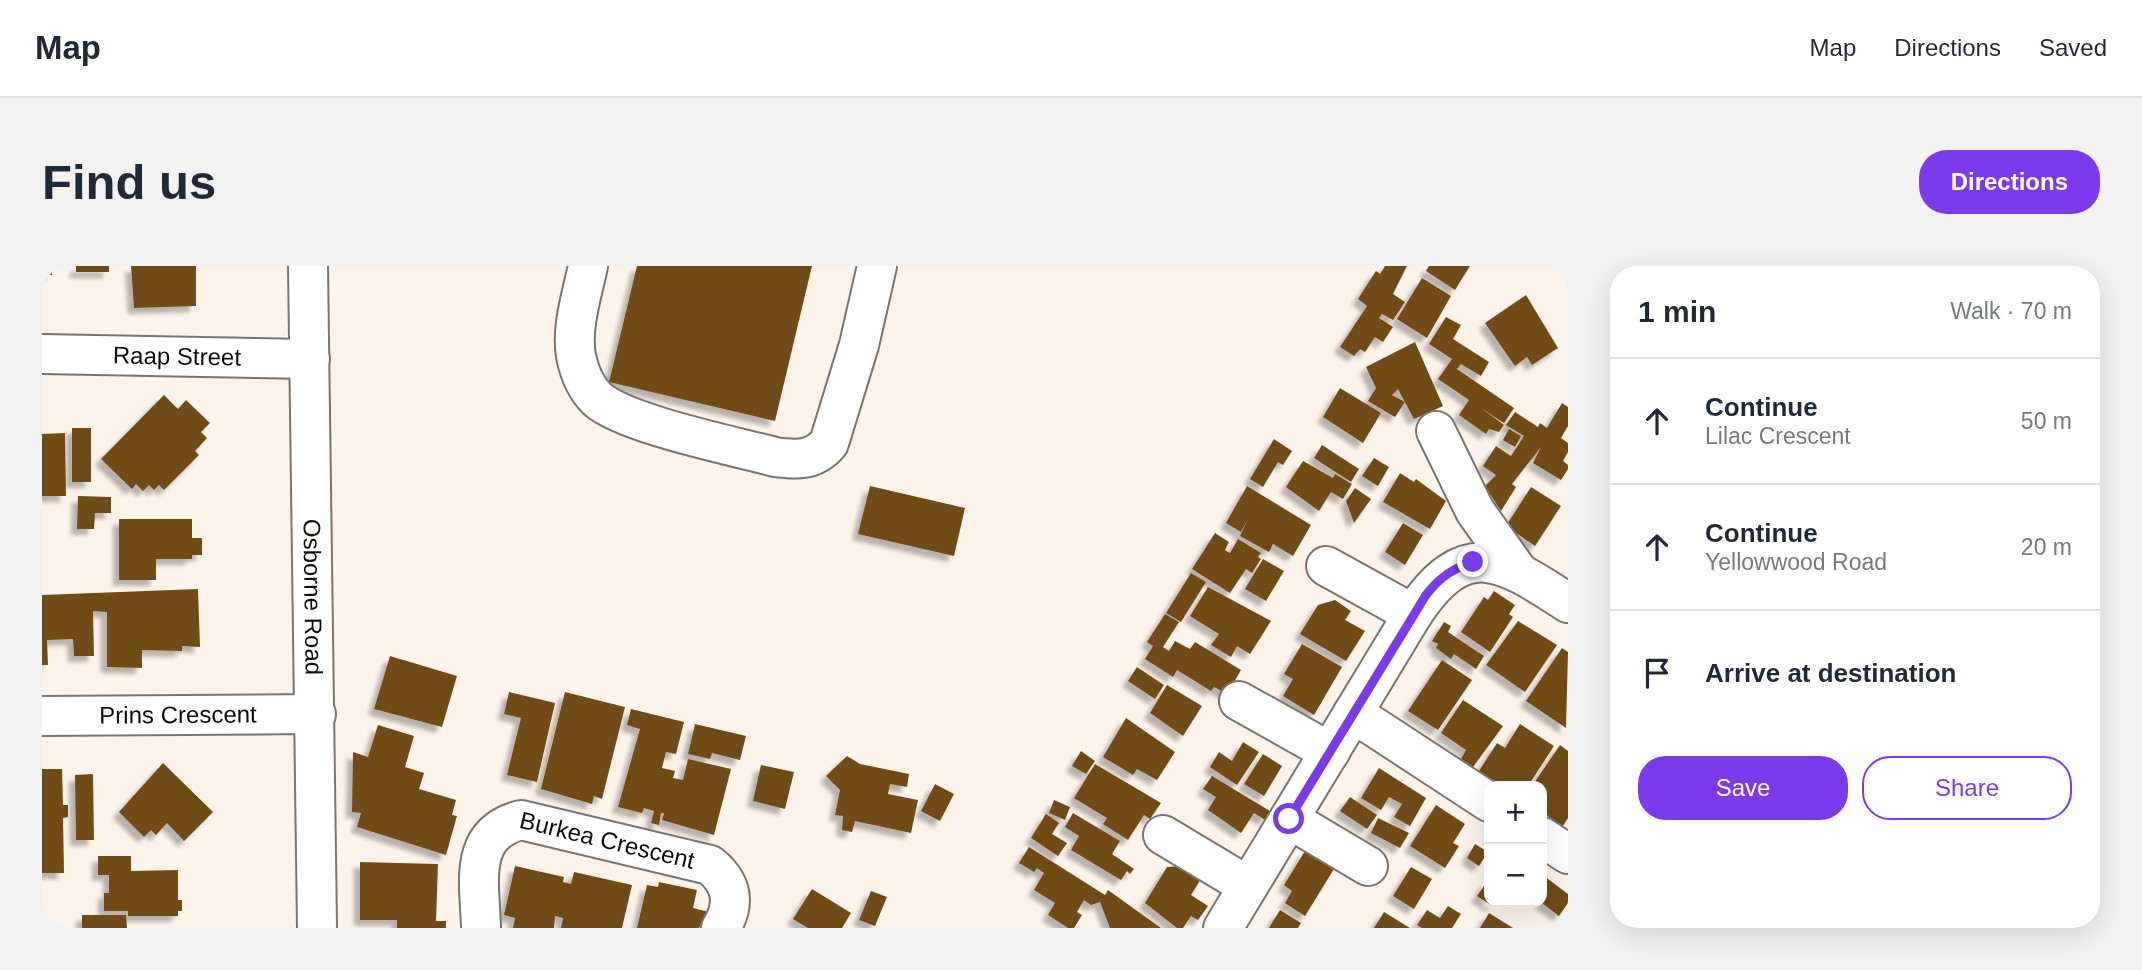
<!DOCTYPE html>
<meta charset="utf-8">
<style>
:root{--surface:#fff;--page:#f2f2f3;--text:#1f2937;--muted:#747a83;--line:#e0e1e3;--accent:#7c3aed}
body{margin:0;font-family:Arial,sans-serif;background:var(--page);color:var(--text)}
.controls{position:absolute;right:21px;bottom:21px;display:grid;overflow:hidden;border-radius:14px;box-shadow:0 7px 28px #0002}
.controls button{width:63px;height:63px;display:grid;place-items:center;padding:0;border:0;border-bottom:2px solid var(--line);background:var(--surface);color:var(--text);font:35px sans-serif}
.stop{position:absolute;width:21px;height:21px;margin:-16px;border:5px solid #7c3aed;border-radius:50%;background:#fff}
.stop.end{background:#7c3aed;border-color:#fff;box-shadow:0 2px 7px #0008}
.list{margin:0;padding:0;list-style:none}
h2{display:flex;justify-content:space-between;align-items:center;height:91px;margin:0;padding:0 28px;font-size:30px}
h2 small{font-size:23px;font-weight:400;color:var(--muted)}
.list li{display:grid;grid-template-columns:46px 1fr auto;gap:21px;align-items:center;box-sizing:border-box;height:126px;padding:0 28px;border-top:2px solid var(--line)}
.list b{display:block;font-size:26px;white-space:nowrap}
.list p{margin:0;font-size:23px;white-space:nowrap;color:var(--muted)}
.list em{font-size:23px;font-style:normal;color:var(--muted)}
.actions{display:flex;gap:14px;padding:21px 28px}
.actions a{flex:1;padding:16px 0;border:2px solid var(--accent);border-radius:28px;text-align:center;font-size:24px;color:var(--accent)}
.actions .main{background:var(--accent);color:#fff}
.icon{flex:none;width:38px;height:38px;fill:none;stroke:currentColor;stroke-width:2;stroke-linecap:round;stroke-linejoin:round}
.map{position:relative;flex:none;width:1526px;height:662px;overflow:hidden;border-radius:28px}
header{display:flex;align-items:center;gap:42px;box-sizing:border-box;height:98px;padding:0 35px;background:var(--surface);border-bottom:2px solid var(--line)}
header strong{font-size:33px}
nav{display:flex;gap:38px;margin-inline-start:auto;font-size:24px}
.intro{display:flex;align-items:center;justify-content:space-between;box-sizing:border-box;height:168px;padding:0 42px}
h1{margin:0;font-size:49px}
.button{padding:18px 32px;border-radius:28px;background:var(--accent);color:#fff;font-size:24px;font-weight:700}
main{display:flex;gap:42px;padding:0 42px}
aside{flex:1;background:var(--surface);border-radius:28px;box-shadow:0 7px 28px #0002}
.map>svg:first-child{display:block}
</style>
<header>
<strong>Map</strong>
<nav><a>Map</a><a>Directions</a><a>Saved</a></nav>
</header>
<div class="intro"><h1>Find us</h1><a class="button">Directions</a></div>
<main>
<div class="map">
<svg width="1526" height="662" viewBox="0 0 1526 662">
<defs>
<filter id="shadow"><feDropShadow dx="-6" dy="6" stdDeviation="2" flood-color="#0004"/></filter>
</defs>
<rect width="100%" height="100%" fill="#fcf3ea"/>
<g fill="#714c18" filter="url(#shadow)">
<rect x="0" y="0" width="10" height="9"/>
<rect x="34" y="0" width="33" height="6"/>
<path d="M89 0H154V40L92 42Z"/>
<path d="M595 0H770L733 155 567 116Z"/>
<path d="M1343 0H1365L1351 28 1363 36 1351 54 1340 48 1337 52 1351 61 1341 76 1333 71 1323 86 1318 83 1312 90 1298 81 1325 40 1316 33 1334 5 1338 8Z"/>
<path d="M1387 0H1428L1413 24 1384 5Z"/>
<path d="M1380 12 1409 30 1385 72 1355 53Z"/>
<path d="M1484 29 1516 82 1490 99 1485 91 1473 100 1443 57Z"/>
<path d="M1404 51 1419 59 1411 73 1447 96 1439 110 1419 98 1415 103 1472 142 1462 157 1439 142 1462 159 1457 166 1447 163 1444 168 1417 149 1427 134 1396 113 1410 93 1387 78Z"/>
<path d="M1373 76 1401 140 1372 153 1356 123 1350 129 1363 136 1353 151 1326 135 1334 122 1324 101Z"/>
<path d="M1298 122 1339 147 1321 177 1281 151Z"/>
<path d="M122 129 136 143 144 134 168 157 159 166 165 172 153 185 157 189 122 224 117 219 112 224 107 219 101 225 94 218 90 223 59 193Z"/>
<path d="M1520 137 1526 141V160L1519 172 1526 177V186L1521 195 1526 199V203L1519 214 1491 197 1499 181 1470 218 1474 221 1459 245 1443 220 1454 209 1441 200 1454 180 1469 190 1482 170 1464 159 1473 146 1496 161 1498 157 1505 162Z"/>
<rect x="30" y="162" width="19" height="54"/>
<path d="M1467 163 1479 170 1473 181 1461 174Z"/>
<path d="M23 167 24 230H0V168Z"/>
<path d="M1232 173 1250 185 1241 199 1236 196 1221 221 1208 213Z"/>
<path d="M1280 179 1317 203 1309 216 1272 192Z"/>
<path d="M1332 192 1347 201 1336 220 1320 210Z"/>
<path d="M1261 195 1291 212 1293 208 1310 218 1301 233 1289 226 1277 245 1244 221Z"/>
<path d="M1358 207 1372 216 1374 213 1404 235 1388 263 1341 236Z"/>
<path d="M828 220 923 242 912 290 816 268Z"/>
<path d="M1205 220 1269 259 1251 290 1231 278 1227 286 1198 270 1206 253 1199 266 1184 257Z"/>
<path d="M1489 221 1519 240 1493 280 1464 260Z"/>
<path d="M1313 222 1329 233 1312 257 1304 235Z"/>
<path d="M36 230 69 231V247H53L52 263H35Z"/>
<path d="M77 253H150V272H160V289H150V293H114V314H77Z"/>
<path d="M1361 257 1381 269 1363 299 1343 286Z"/>
<path d="M1173 267 1187 276 1183 284 1188 287 1196 273 1219 287 1216 291 1219 293 1210 307 1204 303 1188 327 1150 303Z"/>
<path d="M1221 293 1242 305 1224 335 1203 323Z"/>
<path d="M1149 307 1164 316 1139 356 1124 347Z"/>
<path d="M1166 321 1229 355 1208 388 1195 380 1189 391 1169 379 1177 368 1148 350Z"/>
<path d="M156 323 158 381 140 380V385L100 384V402L65 401V346L51 345 52 390H32L31 373 5 374 6 399H0V329Z"/>
<path d="M1452 325 1473 339 1467 348 1471 351 1448 386 1419 366 1442 331 1446 334Z"/>
<path d="M1293 334 1309 345 1303 354 1323 365 1304 395 1258 368 1276 339Z"/>
<path d="M1123 348 1137 356 1121 381 1127 385 1133 375 1148 383 1153 376 1199 404 1185 428 1172 421 1169 425 1135 404 1131 411 1103 393 1111 380 1105 376Z"/>
<path d="M1476 355 1515 379 1483 426 1444 399Z"/>
<path d="M1402 356 1409 360 1406 366 1442 390 1434 403 1412 388 1409 393 1394 382 1396 378 1390 375Z"/>
<path d="M1260 378 1300 401 1272 449 1241 430 1251 413 1242 408Z"/>
<path d="M1520 382 1526 386 1524 462 1484 435Z"/>
<path d="M348 390 415 410 400 461 332 443Z"/>
<path d="M1400 394 1430 414 1396 464 1366 445Z"/>
<path d="M1095 401 1122 419 1113 433 1086 415Z"/>
<path d="M1125 419 1160 440 1141 470 1108 447Z"/>
<path d="M467 426 513 437 495 516 465 509 479 452 462 448Z"/>
<path d="M523 426 583 441 560 533 552 530 550 538 499 523Z"/>
<path d="M1421 434 1461 460 1431 501 1419 493 1424 484 1399 467Z"/>
<path d="M589 443 642 456 634 488 624 486 620 502 633 505 631 512 641 514 646 493 689 503 672 569 620 554 622 547H619L617 559 609 557 612 545 602 542 600 547 576 541 598 463 585 459Z"/>
<path d="M1084 452 1133 486 1115 514 1095 503 1091 509 1061 491Z"/>
<path d="M653 458 704 470 698 494 670 487 668 493 646 488Z"/>
<path d="M1478 458 1512 480 1486 520H1461L1437 505 1455 477 1463 482Z"/>
<path d="M336 459 372 470 363 501 382 507 377 523 414 534 410 549 415 550 404 589 315 561 319 547 310 546 311 486 326 491Z"/>
<path d="M1201 476 1217 486 1195 519 1168 501 1177 486 1190 495Z"/>
<path d="M1518 479 1526 485V552L1521 560 1500 546V520H1490Z"/>
<path d="M1039 485 1053 495 1044 508 1030 500Z"/>
<path d="M1221 488 1240 500 1222 530 1202 518Z"/>
<path d="M805 490 818 498 867 508 865 521 848 518 846 528 876 534 869 567 813 555 810 566 800 564 801 550 793 549 798 524 784 510Z"/>
<path d="M121 497 171 546 142 575 125 557 114 569 109 564 102 571 77 546Z"/>
<path d="M1053 498 1119 537 1108 553 1102 549 1086 574 1061 558 1065 552 1032 532Z"/>
<path d="M719 499 752 506 743 543 711 535Z"/>
<path d="M1337 502 1384 532 1368 560 1352 551 1360 538 1347 531 1339 544 1319 532Z"/>
<path d="M0 503H20L21 539H26V551L21 552 22 607H0Z"/>
<path d="M51 508 52 574H34L33 509Z"/>
<path d="M1170 510 1228 545 1223 554 1212 547 1199 567 1166 544 1174 531 1161 523Z"/>
<path d="M893 518 912 528 898 555 879 545Z"/>
<path d="M1308 531 1335 549 1325 563 1298 545Z"/>
<path d="M1012 534 1028 541 1023 554 1007 547Z"/>
<path d="M1394 539 1423 558 1411 577 1417 580 1403 602 1368 580Z"/>
<path d="M1031 547 1078 575 1070 588 1092 603 1088 608 1085 605 1079 614 1029 584 1037 570 1023 561Z"/>
<path d="M1004 548 1017 557 1010 568 1025 577 1016 590 989 572Z"/>
<path d="M1336 552 1367 567 1358 582 1329 567Z"/>
<path d="M1433 578 1446 586 1437 600 1425 592Z"/>
<path d="M987 581 1063 629 1066 624 1119 662H1068L1058 636 1049 639 1042 634 1035 646 1040 649 1032 662H1026L1006 649 1013 637 992 624 1002 607 995 602 992 606 977 597Z"/>
<path d="M1263 585 1292 603 1263 650 1243 637 1250 625 1242 619Z"/>
<path d="M56 590H89V605L136 604V634H140V645H136V650H86V645H62V627H67V609H56Z"/>
<path d="M318 596 396 598 394 655H404V662H355V654H318Z"/>
<path d="M473 600 522 611 521 616 529 618 532 606 590 619 580 662H519L521 652 513 650 512 662H471L473 652 462 649Z"/>
<path d="M1140 600 1159 613 1149 629 1166 640 1156 654 1149 650 1141 662H1135L1103 637 1125 601Z"/>
<path d="M1369 601 1390 613 1372 643 1351 630Z"/>
<path d="M1502 610 1526 628V637L1517 650 1500 637Z"/>
<path d="M1447 613V636H1453L1450 640 1435 630Z"/>
<path d="M617 616 655 624 651 642 667 646 657 662H595L605 619 616 621Z"/>
<path d="M770 623 809 647 800 662H766L751 653Z"/>
<path d="M829 625 845 631 833 660 817 654Z"/>
<path d="M1406 640 1419 648 1410 662H1380L1375 659 1385 644 1398 652Z"/>
<path d="M1238 644 1259 657 1256 662H1227Z"/>
<path d="M1342 646 1368 662H1332Z"/>
<path d="M1447 647 1471 662H1438Z"/>
<path d="M40 649H84L85 662H40Z"/>
</g>
<g fill="none" stroke-linecap="round" stroke-linejoin="round">
<defs>
<g id="minor">
<path id="s1" d="M266 0 275 662"/>
<path d="M546 0C540 29 529 61 534 90 537 105 544 122 555 133 583 158 692 180 733 191 754 194 772 195 787 177L817 79 835 0"/>
<path id="s2" d="M0 88 268 93"/>
<path d="M1394 165 1433 245 1475 304"/>
<path d="M1284 300 1371 348"/>
<path d="M1197 435 1288 486"/>
<path d="M1311 447 1447 536"/>
<path id="s3" d="M0 450 274 448"/>
<path d="M1247 553 1326 600"/>
<path d="M1121 569 1206 620"/>
<path d="M1500 571 1526 588"/>
<path id="s4" d="M439 662C438 617 425 568 479 554L668 599C690 617 694 637 679 662"/>
<path d="M1181 662 1371 348C1423 269 1460 294 1526 337"/>
</g>
</defs>
<use href="#minor" stroke="#7c756d" stroke-width="42"/>
<use href="#minor" stroke="#fff" stroke-width="38"/>
</g>
<g fill="none" stroke-linecap="round" stroke-linejoin="round">
<path stroke="#7c3aed" stroke-width="9" d="M1247 553 1384 329C1398 311 1410 303 1431 296"/>
</g>
<g text-anchor="middle" stroke-width="7" stroke-linejoin="round" paint-order="stroke">
<g font-size="24" fill="#0e0c09" stroke="#fff">
<text dy="8" stroke="none"><textPath href="#s2" startOffset="135">Raap Street</textPath></text>
<text dy="8" stroke="none"><textPath href="#s1" startOffset="331">Osborne Road</textPath></text>
<text dy="8" stroke="none"><textPath href="#s3" startOffset="136">Prins Crescent</textPath></text>
<text dy="8" stroke="none"><textPath href="#s4" startOffset="217">Burkea Crescent</textPath></text>
</g>
</g>
</svg>
<div class="controls">
<button>+</button>
<button>−</button>
</div>
<div class="stop" style="left:1247px;top:553px"></div>
<div class="stop end" style="left:1431px;top:296px"></div>
</div>
<aside>
<h2>1 min<small>Walk · 70 m</small></h2>
<ul class="list">
<li><svg class="icon" aria-label="ahead" viewBox="0 0 24 24"><path d="M12 20V5M6 11l6-6 6 6"/></svg><div><b>Continue</b><p>Lilac Crescent</p></div><em>50 m</em></li>
<li><svg class="icon" aria-label="ahead" viewBox="0 0 24 24"><path d="M12 20V5M6 11l6-6 6 6"/></svg><div><b>Continue</b><p>Yellowwood Road</p></div><em>20 m</em></li>
<li><svg class="icon" aria-label="arrive" viewBox="0 0 24 24"><path d="M6 21V4h12l-3 4 3 4H6"/></svg><div><b>Arrive at destination</b></div></li>
</ul>
<div class="actions"><a class="main">Save</a><a>Share</a></div>
</aside>
</main>
